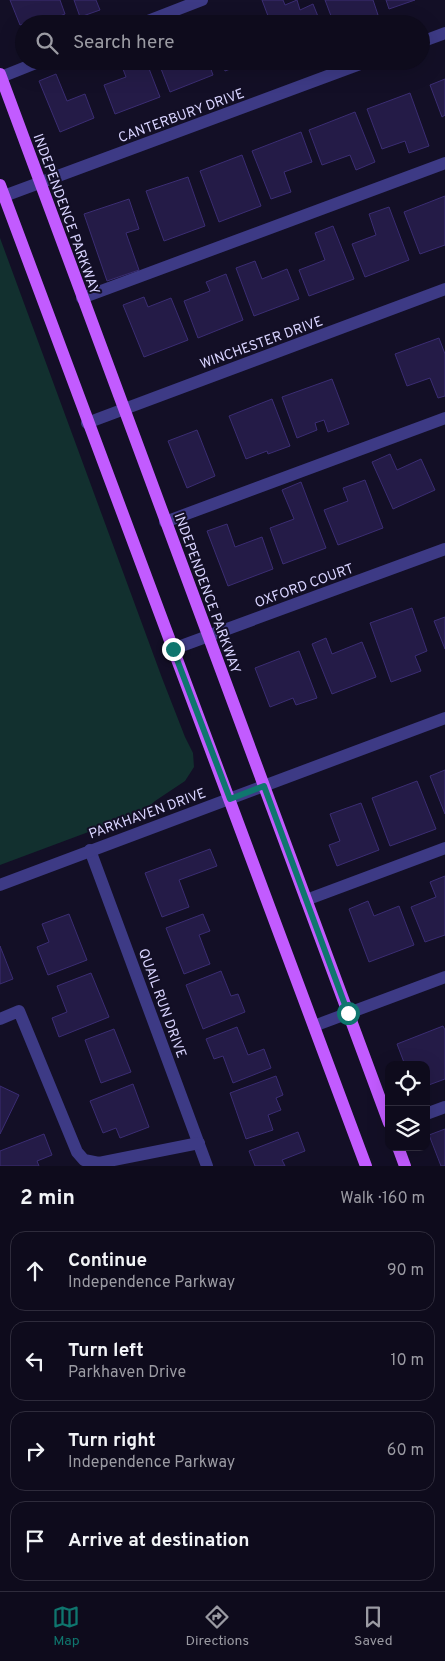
<!DOCTYPE html>
<meta charset="utf-8">
<style>
:root{--surface:#0e0b1c;--page:#171425;--text:#f1f3f6;--muted:#9b9ba3;--line:#2e2b3b;--accent:#0f766e}
body{margin:0;font-family:Overpass,sans-serif;background:var(--page);color:var(--text)}
.controls{position:absolute;right:15px;bottom:15px;display:grid;overflow:hidden;border-radius:10px;box-shadow:0 5px 20px #0002}
.controls button{width:45px;height:45px;display:grid;place-items:center;padding:0;border:0;border-bottom:1px solid var(--line);background:var(--surface);color:var(--text);font:25px sans-serif}
.stop{position:absolute;width:15px;height:15px;margin:-11px;border:4px solid #0f766e;border-radius:50%;background:#fff}
.stop.end{background:#0f766e;border-color:#fff;box-shadow:0 1px 5px #0008}
.list{margin:0;padding:0;list-style:none}
h2{display:flex;justify-content:space-between;align-items:center;height:65px;margin:0;padding:0 20px;font-size:21px}
h2 small{font-size:16px;font-weight:400;color:var(--muted)}
.list li{display:grid;grid-template-columns:32px 1fr auto;gap:15px;align-items:center;box-sizing:border-box;height:80px;margin:0 10px 10px;padding:0 10px;border:1px solid var(--line);border-radius:15px}
.list b{display:block;font-size:19px;white-space:nowrap}
.list p{margin:0;font-size:16px;white-space:nowrap;color:var(--muted)}
.list em{font-size:16px;font-style:normal;color:var(--muted)}
.icon{flex:none;width:28px;height:28px;fill:none;stroke:currentColor;stroke-width:2;stroke-linecap:round;stroke-linejoin:round}
.map{position:relative;flex:none;width:445px;height:1166px;overflow:hidden}
.search{position:absolute;background:var(--surface);box-shadow:0 5px 20px #0002;left:15px;right:15px;top:15px;height:55px;display:flex;align-items:center;gap:12px;box-sizing:border-box;padding:0 18px;border-radius:28px;color:var(--muted);font-size:19px}
.sheet{height:425px;background:var(--surface)}
nav{display:flex;justify-content:space-around;align-items:center;box-sizing:border-box;height:70px;border-top:1px solid var(--line);background:var(--surface);font-size:14px;color:var(--muted)}
nav a{display:grid;justify-items:center;gap:2px}
nav .on{color:var(--accent)}
.map>svg:first-child{display:block}
</style>
<div class="map">
<svg width="445" height="1166" viewBox="0 0 445 1166">
<rect width="100%" height="100%" fill="#130f26"/>
<path fill="#12302f" d="M0 238 162 678 185 737 193 753 194 767 185 781 155 801 142 812 0 865Z"/>
<g fill="#241b47" stroke="#3b2d73">
<path d="M10 0H60L65 14 44 22 42 17 20 25Z"/>
<path d="M74 0H96L100 10 80 17Z"/>
<path d="M262 0H283L285 5 297 0 300 10 313 4 321 24H271Z"/>
<path d="M325 0H373L378 15 355 24H334Z"/>
<path d="M386 0H415L389 9Z"/>
<path d="M120 61H146L160 97 115 114 104 85 126 77Z"/>
<path d="M158 61H208L213 75 170 92Z"/>
<path d="M222 61H251L225 71Z"/>
<path d="M56 74 67 101 85 94 94 118 60 132 39 81Z"/>
<path d="M445 79V115L442 117 430 85Z"/>
<path d="M410 93 429 146 409 153 405 141 382 149 367 109Z"/>
<path d="M355 112 375 162 356 170 350 155 322 165 309 130Z"/>
<path d="M301 132 312 162 284 172 291 192 271 199 252 151Z"/>
<path d="M242 155 261 206 219 222 200 171Z"/>
<path d="M188 177 205 226 164 241 146 191Z"/>
<path d="M445 196V245L420 254 404 212Z"/>
<path d="M129 199 139 229 126 233 139 270 107 281 84 214Z"/>
<path d="M389 207 409 260 365 277 352 244 376 235 369 214Z"/>
<path d="M333 226 354 279 309 296 299 270 325 260 315 233Z"/>
<path d="M255 261 262 279 287 269 299 299 254 316 236 268Z"/>
<path d="M226 274 243 320 198 338 184 301 210 291 206 282Z"/>
<path d="M144 297 148 307 171 298 188 340 144 357 123 305Z"/>
<path d="M439 338 445 354V396L438 398 430 378 407 386 395 354Z"/>
<path d="M332 379 349 424 328 432 324 420 315 423 317 430 297 438 282 397Z"/>
<path d="M272 399 290 446 268 454 267 451 246 459 229 416Z"/>
<path d="M197 430 215 476 187 488 168 441Z"/>
<path d="M390 454 397 470 421 459 435 490 393 509 372 462Z"/>
<path d="M365 480 383 528 338 545 324 510 348 501 343 488Z"/>
<path d="M301 482 326 548 283 564 270 528 294 519 282 490Z"/>
<path d="M227 524 235 547 262 537 273 569 228 586 207 531Z"/>
<path d="M412 608 427 651 415 656 421 671 391 682 370 623Z"/>
<path d="M445 617V649L434 621Z"/>
<path d="M326 638 332 654 362 642 376 677 332 694 312 644Z"/>
<path d="M299 651 317 698 296 705 293 698 270 707 255 668Z"/>
<path d="M445 770V814L430 776Z"/>
<path d="M417 781 436 829 390 846 372 798Z"/>
<path d="M361 803 379 850 337 866 329 845 340 841 330 814Z"/>
<path d="M210 849 217 866 179 880 189 907 162 917 145 873Z"/>
<path d="M445 876V935L425 942 411 907 436 897 430 882Z"/>
<path d="M368 901 374 916 399 906 414 945 369 962 349 909Z"/>
<path d="M69 914 87 960 48 975 37 947 49 942 42 924Z"/>
<path d="M203 914 210 931 199 935 210 964 184 974 166 928Z"/>
<path d="M0 946 13 979 0 984Z"/>
<path d="M221 971 231 996 238 994 245 1012 203 1029 186 985Z"/>
<path d="M91 973 109 1017 59 1037 52 1018 67 1012 57 986Z"/>
<path d="M443 1026 445 1030V1079L426 1086V1065H405L397 1044Z"/>
<path d="M237 1027 248 1055 264 1049 271 1068 233 1083 223 1056 214 1059 206 1039Z"/>
<path d="M114 1029 131 1072 101 1083 85 1040Z"/>
<path d="M276 1076 283 1095 276 1098 281 1110 268 1115 273 1130 246 1139 230 1093Z"/>
<path d="M133 1084 149 1127 120 1138 116 1128 103 1133 90 1101Z"/>
<path d="M0 1086 19 1095 0 1134Z"/>
<path d="M445 1129V1166H441L429 1135Z"/>
<path d="M298 1132 305 1151 282 1160 285 1166H255L249 1151Z"/>
<path d="M44 1134 52 1155 37 1161 39 1166H0V1151Z"/>
</g>
<g fill="none" stroke-linecap="round" stroke-linejoin="round">
<g stroke="#3d3a85" stroke-width="12">
<path d="M140 24 202 0"/>
<path d="M421 42 445 33"/>
<path d="M1 77 41 61"/>
<path d="M4 196 368 61"/>
<path d="M82 298 445 163"/>
<path d="M87 423 445 289"/>
<path d="M165 522 445 418"/>
<path d="M173 649 445 549"/>
<path d="M90 850 207 1166"/>
<path d="M0 885 445 718"/>
<path d="M306 900 445 848"/>
<path d="M0 1019 19 1011 77 1152 84 1160 99 1163 199 1143"/>
<path d="M314 1026 445 977"/>
<path d="M426 1114 445 1107"/>
</g>
<g stroke="#c25bff" stroke-width="12">
<path d="M0 74 389 1123"/>
<path d="M0 185 366 1166"/>
<path d="M398 1147 405 1166"/>
</g>
</g>
<g fill="none" stroke-linecap="round" stroke-linejoin="round">
<path stroke="#0f766e" stroke-width="6" d="M173 649 230 799 264 786 348 1013"/>
</g>
<g text-anchor="middle" stroke-width="4" stroke-linejoin="round" paint-order="stroke">
<g font-size="14" fill="#d9d4ff" stroke="#130f26">
<text transform="translate(181 115) rotate(-20)" y="5">CANTERBURY DRIVE</text>
<text transform="translate(67 214) rotate(70)" y="5">INDEPENDENCE PARKWAY</text>
<text transform="translate(261 342) rotate(-20)" y="5">WINCHESTER DRIVE</text>
<text transform="translate(304 585) rotate(-20)" y="5">OXFORD COURT</text>
<text transform="translate(208 593) rotate(70)" y="5">INDEPENDENCE PARKWAY</text>
<text transform="translate(147 813) rotate(-20)" y="5">PARKHAVEN DRIVE</text>
<text transform="translate(163 1003) rotate(70)" y="5">QUAIL RUN DRIVE</text>
</g>
</g>
</svg>
<div class="controls">
<button><svg class="icon" aria-label="locate" viewBox="0 0 24 24"><circle cx="12" cy="12" r="6"/><path d="M12 2v4M12 18v4M2 12h4M18 12h4"/></svg></button>
<button><svg class="icon" aria-label="layers" viewBox="0 0 24 24"><path d="M12 4l9 5-9 5-9-5zM3 14l9 5 9-5"/></svg></button>
</div>
<div class="stop" style="left:348px;top:1013px"></div>
<div class="stop end" style="left:173px;top:649px"></div>
<div class="search"><svg class="icon" aria-label="search" viewBox="0 0 24 24"><circle cx="10" cy="10" r="6"/><path d="M15 15l6 6"/></svg>Search here</div>
</div>
<section class="sheet">
<h2>2 min<small>Walk · 160 m</small></h2>
<ul class="list">
<li><svg class="icon" aria-label="ahead" viewBox="0 0 24 24"><path d="M12 20V5M6 11l6-6 6 6"/></svg><div><b>Continue</b><p>Independence Parkway</p></div><em>90 m</em></li>
<li><svg class="icon" aria-label="left" viewBox="0 0 24 24"><path d="M17 20v-9H6M10 6l-5 5 5 5"/></svg><div><b>Turn left</b><p>Parkhaven Drive</p></div><em>10 m</em></li>
<li><svg class="icon" aria-label="right" viewBox="0 0 24 24"><path d="M7 20v-9h11M14 6l5 5-5 5"/></svg><div><b>Turn right</b><p>Independence Parkway</p></div><em>60 m</em></li>
<li><svg class="icon" aria-label="arrive" viewBox="0 0 24 24"><path d="M6 21V4h12l-3 4 3 4H6"/></svg><div><b>Arrive at destination</b></div></li>
</ul>
</section>
<nav>
<a class="on"><svg class="icon" aria-label="map" viewBox="0 0 24 24"><path d="M3 6l6-2 6 2 6-2v14l-6 2-6-2-6 2zM9 4v14M15 6v14"/></svg>Map</a>
<a><svg class="icon" aria-label="directions" viewBox="0 0 24 24"><path d="M12 3l9 9-9 9-9-9zM9 14v-3h6M13 9l2 2-2 2"/></svg>Directions</a>
<a><svg class="icon" aria-label="saved" viewBox="0 0 24 24"><path d="M7 4h10v16l-5-4-5 4z"/></svg>Saved</a>
</nav>
